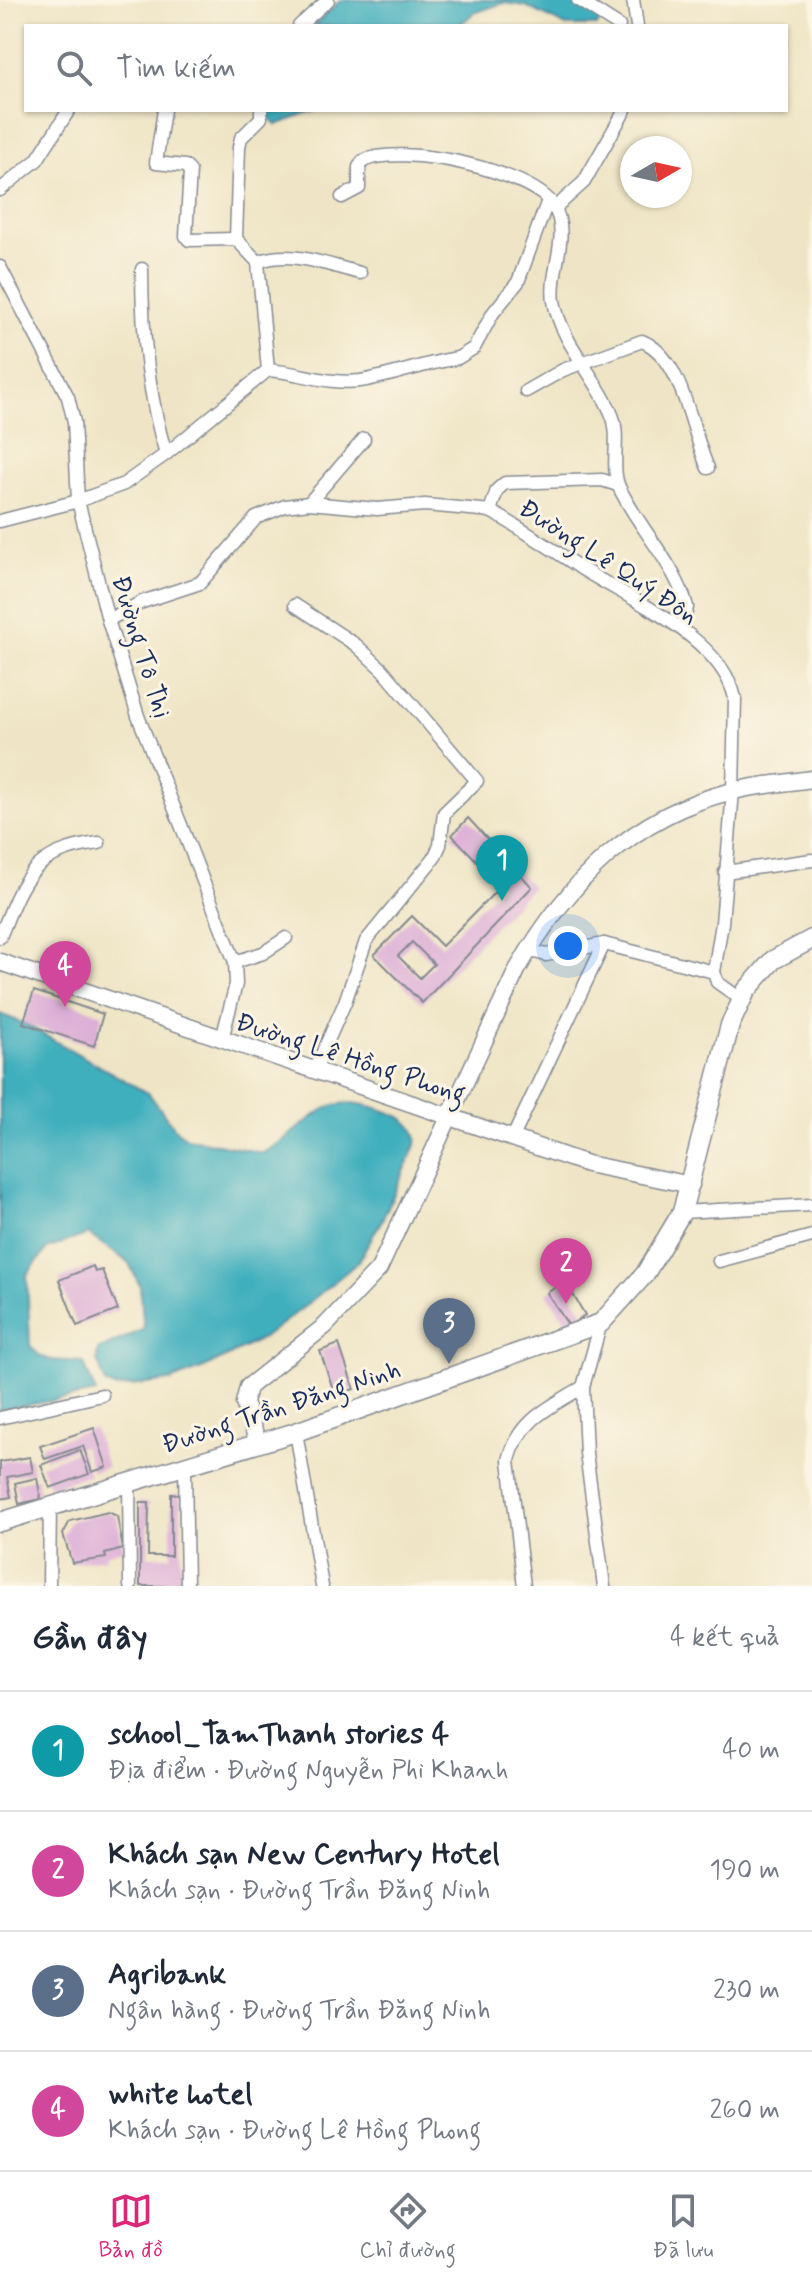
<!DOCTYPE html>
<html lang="vi">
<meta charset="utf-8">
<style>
:root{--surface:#fff;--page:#f6f6f7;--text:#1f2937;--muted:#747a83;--line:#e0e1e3;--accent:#db2777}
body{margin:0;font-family:Mynerve,sans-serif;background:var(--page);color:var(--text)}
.compass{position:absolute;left:620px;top:136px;width:72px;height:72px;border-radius:50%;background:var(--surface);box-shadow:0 2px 6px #0004;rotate:81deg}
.you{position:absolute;left:568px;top:946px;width:28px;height:28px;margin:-20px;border:6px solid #fff;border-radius:50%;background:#1a73e8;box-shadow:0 0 0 12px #1a73e833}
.badge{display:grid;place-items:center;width:52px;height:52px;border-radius:50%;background:var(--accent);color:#fff;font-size:26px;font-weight:700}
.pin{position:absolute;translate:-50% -66px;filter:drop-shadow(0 2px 4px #0008)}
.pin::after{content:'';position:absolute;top:42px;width:28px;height:24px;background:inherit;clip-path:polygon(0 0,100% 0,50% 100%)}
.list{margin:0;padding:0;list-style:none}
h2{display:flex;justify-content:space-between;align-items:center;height:104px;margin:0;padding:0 32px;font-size:34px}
h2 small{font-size:26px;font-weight:400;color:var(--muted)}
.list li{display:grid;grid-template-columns:52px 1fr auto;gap:24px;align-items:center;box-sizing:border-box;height:120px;padding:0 32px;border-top:2px solid var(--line)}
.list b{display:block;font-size:30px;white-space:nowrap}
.list p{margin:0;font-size:26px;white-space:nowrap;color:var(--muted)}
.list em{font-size:26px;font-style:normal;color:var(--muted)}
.icon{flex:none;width:44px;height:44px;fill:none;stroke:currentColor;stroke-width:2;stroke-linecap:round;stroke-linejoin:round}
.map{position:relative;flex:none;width:812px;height:1586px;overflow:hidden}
.search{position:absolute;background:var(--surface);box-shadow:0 2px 6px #0004;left:24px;right:24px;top:24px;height:88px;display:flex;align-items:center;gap:20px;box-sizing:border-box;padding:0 28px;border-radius:0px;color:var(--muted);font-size:30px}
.sheet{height:584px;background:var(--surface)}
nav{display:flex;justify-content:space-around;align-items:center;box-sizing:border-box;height:112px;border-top:2px solid var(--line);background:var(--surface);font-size:22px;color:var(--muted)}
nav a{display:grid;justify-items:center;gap:4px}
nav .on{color:var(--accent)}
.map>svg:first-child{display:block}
</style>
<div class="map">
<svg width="812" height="1586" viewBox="0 0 812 1586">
<rect width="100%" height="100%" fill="#fcf5e5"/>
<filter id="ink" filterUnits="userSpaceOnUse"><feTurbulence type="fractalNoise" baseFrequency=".0125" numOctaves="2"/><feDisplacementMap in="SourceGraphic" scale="16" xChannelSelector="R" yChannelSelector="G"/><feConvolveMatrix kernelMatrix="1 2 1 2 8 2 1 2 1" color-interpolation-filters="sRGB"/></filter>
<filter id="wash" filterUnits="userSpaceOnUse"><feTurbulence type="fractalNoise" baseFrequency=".006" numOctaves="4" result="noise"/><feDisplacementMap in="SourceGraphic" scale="32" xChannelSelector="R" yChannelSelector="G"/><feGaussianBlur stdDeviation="1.8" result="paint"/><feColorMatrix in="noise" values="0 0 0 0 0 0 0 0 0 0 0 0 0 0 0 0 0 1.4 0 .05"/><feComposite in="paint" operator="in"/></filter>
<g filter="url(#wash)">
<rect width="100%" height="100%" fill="#efe5c6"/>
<g fill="#41afbd" stroke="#2e6f8e" stroke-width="2">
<path d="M341 0H573L601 17 597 26H566L526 6 503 3 474 13 458 26H313Z"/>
<path d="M264 110H317L276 125Z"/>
<path d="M0 1014 23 1023 149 1094 177 1131 187 1138 263 1153C318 1123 321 1082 398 1116 410 1122 418 1132 416 1145L383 1218 358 1262 305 1306 263 1338 204 1368 170 1381 115 1388 106 1384 97 1360 98 1350 144 1329 140 1286 129 1263 88 1234 47 1249 27 1275 30 1345C44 1366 62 1359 83 1362L96 1393 0 1410Z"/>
</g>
<g id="blocks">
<g fill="#ddafd7" fill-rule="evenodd">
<path d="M468 818 532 887 422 1003 374 955 412 916 442 946 501 886 452 835ZM412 942 434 964 420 978 398 956Z"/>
<path d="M34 991 103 1014 94 1046 23 1023Z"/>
<path d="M93 1266 95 1272 102 1270 118 1310 77 1326 59 1280Z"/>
<path d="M565 1281 585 1315 569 1326 547 1293Z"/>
<path d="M339 1344 354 1389 335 1395 320 1351Z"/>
<path d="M94 1428 107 1467 92 1472 83 1446 45 1459 40 1446Z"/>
<path d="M80 1450 89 1474 50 1488 41 1465Z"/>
<path d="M30 1457 33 1472 7 1477 11 1497 0 1499V1462Z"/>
<path d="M37 1478 41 1499 19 1504 15 1483Z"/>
<path d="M171 1494H181V1586H140V1502H149L148 1556H171Z"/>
<path d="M108 1512 117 1516 123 1549 105 1554 106 1558 72 1563 63 1534 70 1521Z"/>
</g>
</g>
</g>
<g filter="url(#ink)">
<use href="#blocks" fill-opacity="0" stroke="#858a92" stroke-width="2"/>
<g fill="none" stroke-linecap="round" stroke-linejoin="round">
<defs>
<g id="street">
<path d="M578 0 619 26"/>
<path d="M633 0 637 26"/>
<path d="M299 26 328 0"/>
<path d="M164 110 156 163 185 166 190 171 186 236 189 240 236 239"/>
<path d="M261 110V118L241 138 239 147 236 239 258 262 268 370"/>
<path d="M0 190 37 160 69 110"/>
<path d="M342 197 359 188V167L363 161C401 143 529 170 553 205 572 235 549 270 554 301 561 343 597 377 612 415 621 437 610 466 619 487 637 525 669 557 684 597L687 607 682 629"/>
<path d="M554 209 584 182 625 110"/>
<path d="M258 262C291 249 327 265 360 273"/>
<path d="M0 267 68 397 74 422 78 501 108 620 138 716 235 962 236 984 222 1039"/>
<path d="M142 269C142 330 148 395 166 454"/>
<path d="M526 391 563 370 642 341C683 357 691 431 708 468"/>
<path d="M309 503 364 439"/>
<path d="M490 511 497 490 505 483 602 480 618 485"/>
<path d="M0 521 78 501 124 484 166 454 268 370C299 372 328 385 360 381 393 376 425 363 458 358L474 348 493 313 518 282 548 200"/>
<path d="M295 605 356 645 383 670 477 781 444 813 440 845 434 858 366 941 345 1002 315 1070"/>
<path d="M108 620 142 602 200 583 256 518 285 506 309 503 377 509 425 505 481 510 490 511C521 528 549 547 579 567 628 599 721 636 735 698L733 791 722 923 714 972 717 982 742 1000"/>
<path d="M725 872 812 860"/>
<path d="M0 937C23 880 30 852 99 843"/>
<path d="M528 950 546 955 604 944 714 972"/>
<path d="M235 962 263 953 286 938"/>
<path d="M513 1137 604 944"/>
<path d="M682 1212 812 1205"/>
<path d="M719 1261 812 1236"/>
<path d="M601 1323 583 1387 586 1453 604 1586"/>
<path d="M0 1418 102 1395"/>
<path d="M296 1432 322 1586"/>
<path d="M185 1466 187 1586"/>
<path d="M129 1480 130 1586"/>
<path d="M49 1586 50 1506"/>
<path d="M524 1586 509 1460C519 1420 550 1407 583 1387"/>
</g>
<g id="secondary">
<path d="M0 962 587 1164 691 1185"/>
<path d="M258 1442 244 1403 248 1387 325 1326 379 1269 517 970C567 883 632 815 733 791 758 785 786 783 812 779"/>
</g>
<path id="primary" d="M0 1522 296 1432 601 1323 645 1274 682 1212 730 1025 746 991 773 960 812 939"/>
</defs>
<use href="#street" stroke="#858a92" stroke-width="15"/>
<use href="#secondary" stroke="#858a92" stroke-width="19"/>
<use href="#primary" stroke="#858a92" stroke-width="21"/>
<use href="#street" stroke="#fff" stroke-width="12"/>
<use href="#secondary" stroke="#fff" stroke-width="16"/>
<use href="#primary" stroke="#fff" stroke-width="18"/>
</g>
</g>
<g text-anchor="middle" stroke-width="6" stroke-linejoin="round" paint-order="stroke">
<g font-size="26" fill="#1b2f5e" stroke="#fcf5e5">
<text transform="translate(609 561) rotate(33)" y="9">Đường Lê Quý Đôn</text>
<text transform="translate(142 646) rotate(73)" y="9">Đường Tô Thị</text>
<text transform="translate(351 1057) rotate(18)" y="9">Đường Lê Hồng Phong</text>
<text transform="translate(281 1406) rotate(-18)" y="9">Đường Trần Đăng Ninh</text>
</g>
</g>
</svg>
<svg class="compass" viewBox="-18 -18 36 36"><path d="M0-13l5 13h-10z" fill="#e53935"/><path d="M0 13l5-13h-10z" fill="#747a83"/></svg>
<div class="you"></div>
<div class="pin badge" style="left:502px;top:901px;background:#0f9aa8">1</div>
<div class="pin badge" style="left:566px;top:1304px;background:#d1479c">2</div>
<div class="pin badge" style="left:449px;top:1364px;background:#5c6f8a">3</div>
<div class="pin badge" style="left:65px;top:1007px;background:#d1479c">4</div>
<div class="search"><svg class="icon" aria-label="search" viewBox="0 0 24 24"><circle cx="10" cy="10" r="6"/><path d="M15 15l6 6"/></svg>Tìm kiếm</div>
</div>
<section class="sheet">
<h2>Gần đây<small>4 kết quả</small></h2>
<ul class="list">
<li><span class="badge" style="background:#0f9aa8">1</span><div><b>school_TamThanh stories 4</b><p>Địa điểm · Đường Nguyễn Phi Khanh</p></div><em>40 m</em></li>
<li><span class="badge" style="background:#d1479c">2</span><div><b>Khách sạn New Century Hotel</b><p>Khách sạn · Đường Trần Đăng Ninh</p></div><em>190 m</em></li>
<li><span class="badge" style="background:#5c6f8a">3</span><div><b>Agribank</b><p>Ngân hàng · Đường Trần Đăng Ninh</p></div><em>230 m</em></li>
<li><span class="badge" style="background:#d1479c">4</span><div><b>white hotel</b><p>Khách sạn · Đường Lê Hồng Phong</p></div><em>260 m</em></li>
</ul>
</section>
<nav>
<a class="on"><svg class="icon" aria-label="map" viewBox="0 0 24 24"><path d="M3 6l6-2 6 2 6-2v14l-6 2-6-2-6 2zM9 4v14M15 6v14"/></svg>Bản đồ</a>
<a><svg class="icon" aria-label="directions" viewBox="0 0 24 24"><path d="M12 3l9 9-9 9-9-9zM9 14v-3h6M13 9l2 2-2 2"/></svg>Chỉ đường</a>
<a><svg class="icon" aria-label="saved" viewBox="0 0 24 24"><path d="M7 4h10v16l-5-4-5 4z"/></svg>Đã lưu</a>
</nav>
